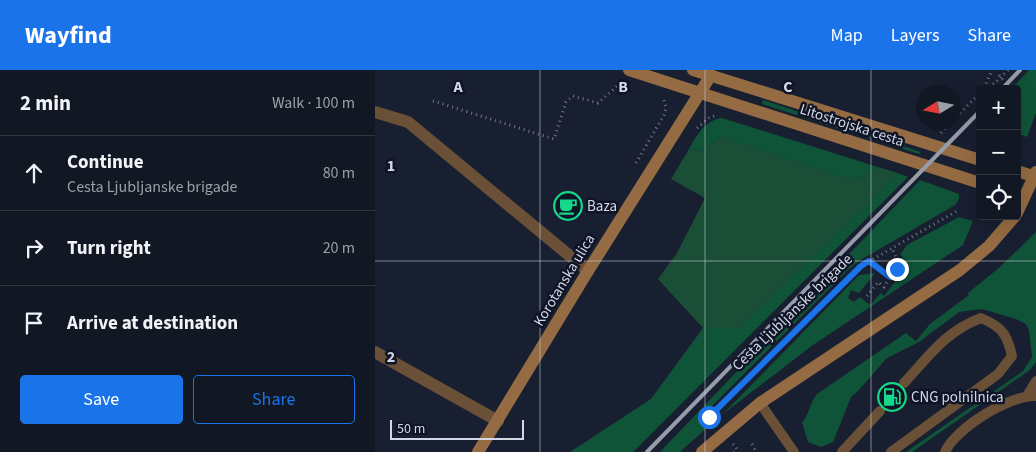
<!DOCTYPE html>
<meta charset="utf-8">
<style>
:root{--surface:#121724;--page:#1b202c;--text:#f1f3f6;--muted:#9c9fa6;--line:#313641;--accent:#1a73e8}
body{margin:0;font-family:"Source Sans 3",sans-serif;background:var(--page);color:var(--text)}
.controls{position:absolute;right:15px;top:15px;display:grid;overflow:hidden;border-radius:5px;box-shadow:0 5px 20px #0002}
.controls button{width:45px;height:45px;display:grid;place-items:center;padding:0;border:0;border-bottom:1px solid var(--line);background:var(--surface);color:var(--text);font:25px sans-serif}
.compass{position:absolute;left:541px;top:15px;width:45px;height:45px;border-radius:50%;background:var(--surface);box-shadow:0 5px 20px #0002;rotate:260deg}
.scale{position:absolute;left:15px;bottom:12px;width:134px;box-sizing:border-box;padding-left:5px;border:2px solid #d2d8e4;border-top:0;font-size:14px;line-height:18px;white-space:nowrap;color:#d2d8e4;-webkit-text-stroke:4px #0f1526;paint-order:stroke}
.stop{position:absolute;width:15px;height:15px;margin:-11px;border:4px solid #1a73e8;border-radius:50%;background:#fff}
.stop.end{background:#1a73e8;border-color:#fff;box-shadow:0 1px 5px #0008}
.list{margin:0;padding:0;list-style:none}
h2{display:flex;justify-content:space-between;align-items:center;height:65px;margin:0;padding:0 20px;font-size:21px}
h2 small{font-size:16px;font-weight:400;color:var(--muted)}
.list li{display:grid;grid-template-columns:32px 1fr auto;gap:15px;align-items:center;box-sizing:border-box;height:75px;padding:0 20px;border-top:1px solid var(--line)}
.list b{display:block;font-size:19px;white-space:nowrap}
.list p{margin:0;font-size:16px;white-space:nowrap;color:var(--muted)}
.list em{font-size:16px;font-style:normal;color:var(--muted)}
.actions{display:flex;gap:10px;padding:15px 20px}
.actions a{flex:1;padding:11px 0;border:1px solid var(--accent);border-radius:5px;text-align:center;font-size:18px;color:var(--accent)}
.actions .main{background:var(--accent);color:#fff}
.icon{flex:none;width:28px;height:28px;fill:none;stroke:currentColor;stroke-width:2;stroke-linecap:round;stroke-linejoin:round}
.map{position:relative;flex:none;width:661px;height:382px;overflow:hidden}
header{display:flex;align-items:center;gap:30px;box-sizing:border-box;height:70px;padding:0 25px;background:var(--accent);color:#fff}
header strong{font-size:24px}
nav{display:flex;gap:28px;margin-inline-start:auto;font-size:18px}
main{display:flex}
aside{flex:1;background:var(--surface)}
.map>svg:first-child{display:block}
</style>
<header>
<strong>Wayfind</strong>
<nav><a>Map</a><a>Layers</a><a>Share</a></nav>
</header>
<main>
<aside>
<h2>2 min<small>Walk · 100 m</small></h2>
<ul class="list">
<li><svg class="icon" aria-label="ahead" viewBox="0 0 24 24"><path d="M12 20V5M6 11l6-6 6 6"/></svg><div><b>Continue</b><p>Cesta Ljubljanske brigade</p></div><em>80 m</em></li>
<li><svg class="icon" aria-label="right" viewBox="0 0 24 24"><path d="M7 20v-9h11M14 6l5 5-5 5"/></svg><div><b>Turn right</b></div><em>20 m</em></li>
<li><svg class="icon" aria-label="arrive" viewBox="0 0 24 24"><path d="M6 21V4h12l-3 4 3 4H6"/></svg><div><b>Arrive at destination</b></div></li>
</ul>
<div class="actions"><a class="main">Save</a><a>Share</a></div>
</aside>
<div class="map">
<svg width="661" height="382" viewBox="0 0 661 382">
<rect width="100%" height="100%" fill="#181f30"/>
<g fill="#0f5438">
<path d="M654 0H661V43L652 67 644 64 642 66V19H636Z"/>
<path d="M388 30 546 82 544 84 387 34Z"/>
<path d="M347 48 503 97 491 106 474 110 345 67 326 82 314 79C322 65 330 50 347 48Z"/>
<path d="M523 103 533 107 258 382H195L276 329 328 258H363Z"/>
<path d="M545 110 584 124V129L580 135 484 191 473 200 326 347 334 356 305 382H285Z"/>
<path d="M584 147 598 151 588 175 438 275 348 344 484 205 500 203 484 223 476 220 473 228 479 232 485 227 495 235 506 223 509 226 528 202 526 195 528 187 525 185 532 175Z"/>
<path d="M661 162V292L655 300 537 382H531L648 301 657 287 654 261 651 254 641 249 607 239 584 242 544 272 512 288 483 321 476 327 458 372 446 377 433 372 427 352C434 346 435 332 442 324L531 263 541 271 555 254 594 225 593 223 625 197Z"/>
</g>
<path fill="#1b4e37" d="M345 67 474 110 491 106 503 97 523 103 363 258H328L283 209 302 183 330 128 296 109 314 79 326 82Z"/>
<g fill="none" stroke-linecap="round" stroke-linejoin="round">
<g stroke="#717886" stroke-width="3" stroke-dasharray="1 4" stroke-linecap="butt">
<path d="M624 5 629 11"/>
<path d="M609 18 617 0"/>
<path d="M609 19 620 13 633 0"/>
<path d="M58 31 179 69 191 32 198 26 223 33 248 11"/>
<path d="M578 50 605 23"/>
<path d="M322 58 334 48 342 45"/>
<path d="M566 63 576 52"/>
<path d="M261 93 289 45 291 38 288 27"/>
<path d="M494 191 515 207 522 199 521 187 517 178"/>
<path d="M492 226 503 212 509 217 515 207"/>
<path d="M339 352 334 347 486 196 582 141"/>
<path d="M358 374 362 379 359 382"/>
<path d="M377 374 381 382"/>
</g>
<g stroke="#6a5037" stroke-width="10">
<path d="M652 326 661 311"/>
<path d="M385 333 419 382"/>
<path d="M467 382 505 341"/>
<path d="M516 382 623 304 637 286C632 264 627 257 606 248 571 261 554 286 529 313"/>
<path d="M570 382C581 358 634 325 661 326"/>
</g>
<g stroke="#6a5037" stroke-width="12">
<path d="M0 42 33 52 213 201"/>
<path d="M0 282 123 351"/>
</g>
<g stroke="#946b42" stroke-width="12">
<path d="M254 0 605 113"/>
<path d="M318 0 605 90"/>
<path d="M642 101 661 107"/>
<path d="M642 143 661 102"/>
<path d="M103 382 213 201 336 5"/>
<path d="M327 382 385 333 585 200 614 176 640 146"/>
</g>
<g stroke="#969caa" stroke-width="4">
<path d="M627 19 645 0"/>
<path d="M272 382 605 41"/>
</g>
</g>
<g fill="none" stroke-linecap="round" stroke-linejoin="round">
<path stroke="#1a73e8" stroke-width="6" d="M334 347 486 196 494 191 515 207 522 199"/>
</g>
<path fill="none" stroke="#d2d8e4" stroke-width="1" stroke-opacity="0.55" d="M165 0V382M330 0V382M496 0V382M0 191H661"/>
<defs>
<symbol id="cafe-ring" viewBox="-11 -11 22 22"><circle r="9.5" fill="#0f1526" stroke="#15d989" stroke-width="1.5"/><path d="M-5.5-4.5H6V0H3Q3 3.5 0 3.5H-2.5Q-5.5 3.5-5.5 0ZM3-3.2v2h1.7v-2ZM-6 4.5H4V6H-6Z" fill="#15d989"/></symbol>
<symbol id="fuel-ring" viewBox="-11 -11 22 22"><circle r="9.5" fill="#0f1526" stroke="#15d989" stroke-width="1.5"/><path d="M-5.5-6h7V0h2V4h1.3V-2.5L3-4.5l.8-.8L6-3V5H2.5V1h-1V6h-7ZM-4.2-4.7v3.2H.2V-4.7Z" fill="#15d989"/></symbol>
</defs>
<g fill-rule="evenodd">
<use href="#cafe-ring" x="177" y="120" width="32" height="32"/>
<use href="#fuel-ring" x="501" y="311" width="32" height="32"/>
</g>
<g text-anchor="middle" stroke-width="5" stroke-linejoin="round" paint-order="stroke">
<g font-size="15" fill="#d2d8e4" stroke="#0f1526">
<text transform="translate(477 55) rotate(18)" y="5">Litostrojska cesta</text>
<text transform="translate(189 210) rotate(-59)" y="5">Korotanska ulica</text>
<text transform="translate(417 242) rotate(-44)" y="5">Cesta Ljubljanske brigade</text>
</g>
<g font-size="15" fill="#d2d8e4" stroke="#0f1526" text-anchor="start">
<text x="212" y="141">Baza</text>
<text x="536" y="332">CNG polnilnica</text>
</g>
</g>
<g font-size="16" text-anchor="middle" font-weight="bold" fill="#d2d8e4" stroke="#0f1526" stroke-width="5" stroke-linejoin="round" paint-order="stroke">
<text x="83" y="22">A</text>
<text x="248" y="22">B</text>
<text x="413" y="22">C</text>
<text x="16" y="101">1</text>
<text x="16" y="292">2</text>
</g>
</svg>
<div class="controls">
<button>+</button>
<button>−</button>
<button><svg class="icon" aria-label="locate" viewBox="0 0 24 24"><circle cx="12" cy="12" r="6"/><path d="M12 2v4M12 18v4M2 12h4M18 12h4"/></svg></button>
</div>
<svg class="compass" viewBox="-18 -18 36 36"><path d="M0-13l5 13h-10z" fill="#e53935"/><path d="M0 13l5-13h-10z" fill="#9c9fa6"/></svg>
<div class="scale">50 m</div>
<div class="stop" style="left:334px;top:347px"></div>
<div class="stop end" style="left:522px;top:199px"></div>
</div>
</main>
